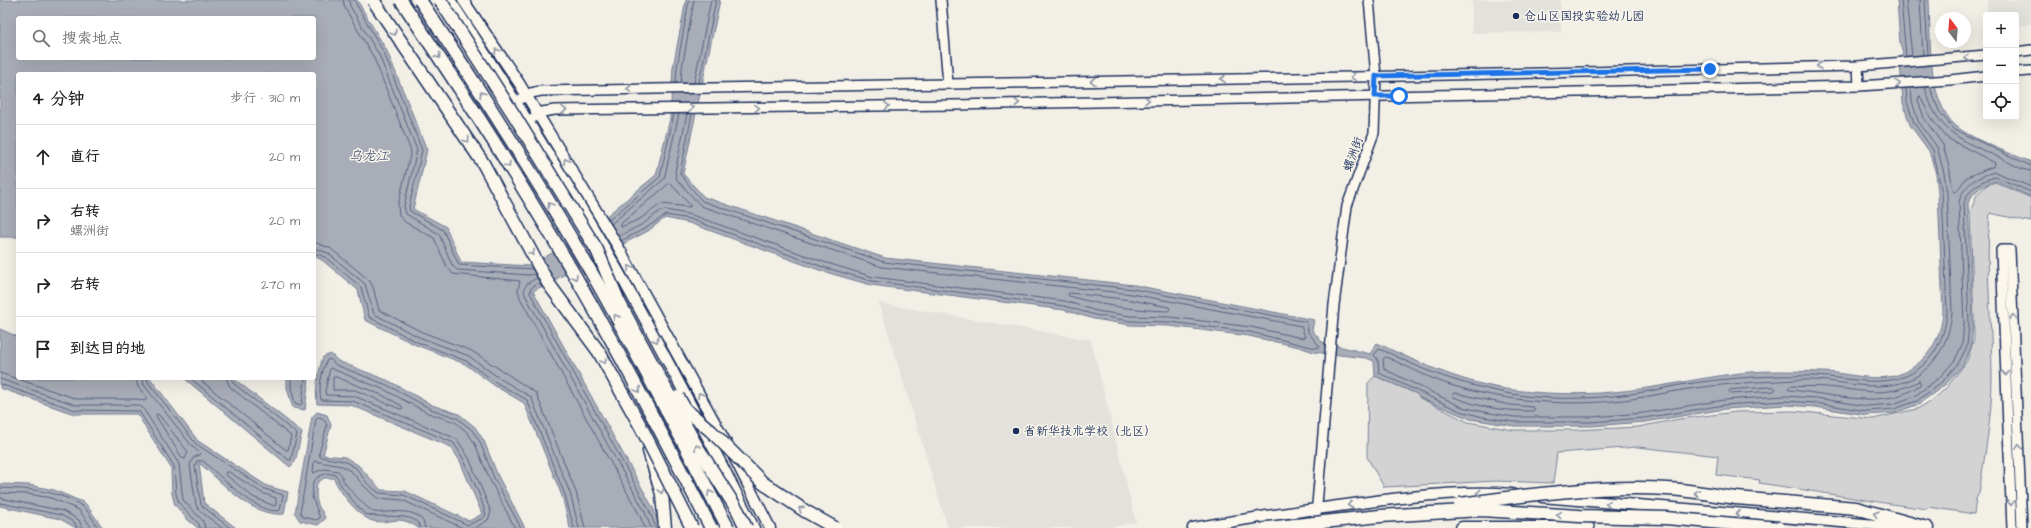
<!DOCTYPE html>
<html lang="zh">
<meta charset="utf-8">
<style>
:root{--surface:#fff;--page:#f2f2f2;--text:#222;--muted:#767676;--line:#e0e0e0}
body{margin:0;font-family:"Architects Daughter","LXGW WenKai TC",sans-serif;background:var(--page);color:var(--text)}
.controls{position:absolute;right:12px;top:12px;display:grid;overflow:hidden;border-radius:4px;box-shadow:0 4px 16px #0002}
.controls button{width:36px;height:36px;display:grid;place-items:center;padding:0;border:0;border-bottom:1px solid var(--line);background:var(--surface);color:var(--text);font:20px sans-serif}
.compass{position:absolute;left:1935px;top:12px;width:36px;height:36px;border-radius:50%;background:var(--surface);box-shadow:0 4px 16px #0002;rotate:344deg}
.stop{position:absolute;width:12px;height:12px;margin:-9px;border:3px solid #1a73e8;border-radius:50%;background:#fff}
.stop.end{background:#1a73e8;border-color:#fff;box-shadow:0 1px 4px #0008}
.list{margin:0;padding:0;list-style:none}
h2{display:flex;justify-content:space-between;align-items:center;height:52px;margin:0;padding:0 16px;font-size:17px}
h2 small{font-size:13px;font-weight:400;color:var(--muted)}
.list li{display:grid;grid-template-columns:26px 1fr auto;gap:12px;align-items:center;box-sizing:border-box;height:64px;padding:0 16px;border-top:1px solid var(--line)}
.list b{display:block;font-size:15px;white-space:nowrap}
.list p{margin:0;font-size:13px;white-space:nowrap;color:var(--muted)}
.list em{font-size:13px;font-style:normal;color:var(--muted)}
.icon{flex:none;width:22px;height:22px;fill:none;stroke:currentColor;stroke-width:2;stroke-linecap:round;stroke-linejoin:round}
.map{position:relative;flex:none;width:2031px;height:528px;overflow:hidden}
.search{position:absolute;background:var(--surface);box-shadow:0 4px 16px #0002;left:16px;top:16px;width:300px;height:44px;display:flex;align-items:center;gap:10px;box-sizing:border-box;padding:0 14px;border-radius:4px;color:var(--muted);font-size:15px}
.panel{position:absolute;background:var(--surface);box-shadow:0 4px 16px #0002;left:16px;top:72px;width:300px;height:308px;border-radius:4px}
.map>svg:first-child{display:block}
</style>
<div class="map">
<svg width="2031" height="528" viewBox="0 0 2031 528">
<rect width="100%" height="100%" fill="#f2efe6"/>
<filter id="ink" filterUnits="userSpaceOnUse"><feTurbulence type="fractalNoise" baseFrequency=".025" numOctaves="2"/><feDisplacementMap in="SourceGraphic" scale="8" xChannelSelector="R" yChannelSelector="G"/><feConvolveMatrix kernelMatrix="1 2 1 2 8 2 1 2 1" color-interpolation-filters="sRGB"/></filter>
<g filter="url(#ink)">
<g fill="#e2e1dc">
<path d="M1472 0H1560L1561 32 1472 33Z"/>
<path d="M1987 0H2031V24L2016 26V15H1987Z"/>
<path d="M879 303 1091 340 1136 522 1108 528H948Z"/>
</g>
<path fill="#d2d3d2" stroke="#768198" d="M1995 182 2031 198V222L1990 213C1985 267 1992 323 1992 377 1992 416 1985 454 1979 493L1976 499 1974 514 1929 507 1927 509C1871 502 1816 491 1759 483L1760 480 1716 475 1718 456 1638 447 1557 453 1553 483 1496 481 1384 487 1367 457 1368 383 1375 376 1417 394 1420 398 1468 422 1513 430H1575L1638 427 1679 419 1736 412 1794 411 1873 419 1917 409 1934 399 1947 387 1967 361 1974 339V316L1970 212 1977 194 1987 185Z"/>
<g fill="#a9adb7" stroke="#707b93" fill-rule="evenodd">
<path d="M0 0H357L387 51 427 150 413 209 446 227 461 262 530 266 586 233 656 175 670 119 673 67 686 0H720L683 174 704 197 885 258 1134 285 1314 320 1312 330 1322 342 1370 354 1377 343C1421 364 1465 384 1513 390 1546 394 1579 395 1612 392 1655 389 1697 378 1740 373 1767 370 1794 371 1821 372 1847 372 1877 384 1903 373 1928 361 1941 339 1943 312L1938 193 1936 174 1929 151 1910 125 1903 103 1900 62 1903 53 1900 43 1897 0H1929C1931 38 1926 99 1956 126 1973 140 2010 153 2031 162V197L1996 181C1983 185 1974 190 1968 203L1973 324 1971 347 1963 365 1946 384 1919 404 1895 413 1867 415 1815 407 1785 405 1725 409 1645 422 1591 426H1514L1470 419 1420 398 1417 394 1375 376 1374 361 1366 358 1314 352 1299 347 1249 336 1169 326 1130 325 1094 319 1064 310 871 285 822 271 689 223 665 218 648 231 533 291 653 508 661 528H570L562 496 524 403 495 386 465 364 416 345 365 320 358 290 322 260 314 256V74H18V237H0ZM18 18H314V58H18Z"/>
<path d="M0 329 18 337V378H150L198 441 267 486 288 492 284 514C250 517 224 483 199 463L204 503 236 528H198L188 520 175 505 172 494 171 468 137 414H74L0 388Z"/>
<path d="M331 354 338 361 389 381 432 405 459 414 475 427 484 441 498 476 525 528H418C399 513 390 525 373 521 360 518 338 491 334 478H324L317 483C316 491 315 499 319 507 322 512 324 513 325 519L318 525 300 521 295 513 312 417 317 412 327 415 331 425 323 455 345 457 358 465 381 490 405 491 469 521 482 514 460 461 451 447 351 405 317 404C315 387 318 373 323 357Z"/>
<path d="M184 378H233L302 432 295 462 290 467Z"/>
<path d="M287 378H309L305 410 293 408 287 388Z"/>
<path d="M0 484 29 485 54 490 85 503 103 528H76L60 519 0 506Z"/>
</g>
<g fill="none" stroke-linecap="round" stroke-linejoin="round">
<g stroke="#546182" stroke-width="1">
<path d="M343 0 345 8 374 58 411 151 398 205 399 215 405 222 434 238 447 267 453 274 520 281 518 290 520 298 639 514 645 528"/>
<path d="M349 0 350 6 379 55 417 150 404 206 406 214 439 234 452 265 457 270 529 275 535 274"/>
<path d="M354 0 384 53 422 150 409 207 410 211 443 230 459 265 533 269"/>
<path d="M1901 0 1906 56"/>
<path d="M1906 0 1912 56"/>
<path d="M1920 0 1923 55"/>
<path d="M1925 0 1928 54"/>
<path d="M676 83 677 67 689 0"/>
<path d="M681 83 682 68 694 0"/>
<path d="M694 83 711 0"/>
<path d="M699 83 716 0"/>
<path d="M1925 87C1936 132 1961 140 2000 158 2009 162 2021 170 2031 171"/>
<path d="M1930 87 1939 111 1955 130 2031 166"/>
<path d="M1906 88 1907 102 1914 123 1933 150 1942 193 1947 312C1945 340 1931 367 1903 377 1873 387 1841 376 1810 376 1769 375 1728 378 1686 384 1672 386 1658 390 1644 392 1601 399 1553 401 1511 394 1480 388 1450 380 1421 368 1407 362 1393 354 1379 349L1374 355 1378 360 1379 373 1460 411 1483 417 1514 422H1591L1644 418 1724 405 1785 401 1816 403 1867 411 1894 409 1917 401 1943 381 1959 362 1967 346 1969 323 1964 203C1969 188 1981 180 1996 177L2031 192"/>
<path d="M1911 88 1912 101 1918 121 1937 147 1944 173 1947 193 1952 312C1950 341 1934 372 1904 382 1878 390 1853 384 1827 381 1811 379 1794 380 1778 381 1747 382 1718 385 1688 389 1663 393 1639 399 1614 401 1562 406 1508 401 1457 387 1432 380 1409 367 1386 357L1383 359 1384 369 1462 407 1484 412 1514 417H1591L1644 413 1724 400 1784 396 1816 398 1867 406 1893 404 1915 396 1940 377 1955 360 1962 345 1964 323 1959 203C1962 185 1978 176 1995 172L2031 187"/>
<path d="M1920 96 1930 117 1947 138 1995 163 1994 166 1967 177 1956 192 1953 191 1950 171 1943 145 1924 118 1918 100Z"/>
<path d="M670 183 690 205V207L661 204 640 219 621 227V224Z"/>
<path d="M609 220 660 177 674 114"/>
<path d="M611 224 664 179 679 114"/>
<path d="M619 236 643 224 660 211 666 210 692 215 824 262 873 277 1065 301 1096 311 1130 316 1170 317 1251 327 1302 338 1305 337 1301 326 1132 294 882 267 701 206 677 180 675 172 687 114"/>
<path d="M621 241 646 228 666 215 690 219 823 267 872 281 1064 306 1095 315 1130 321 1170 322 1250 332 1315 348 1320 347 1308 332 1307 322 1133 289 884 262 702 201 680 174 692 114"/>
<path d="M314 242 330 248 369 280 373 287 379 310 422 332 472 351 536 393 576 492 585 528"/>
<path d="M314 248 328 253 365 284 374 314 419 337 469 356 499 378 531 397 570 493 579 528"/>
<path d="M314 253 325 257 361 287 369 317 417 342 466 361 497 383 527 400 565 495 574 528"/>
<path d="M537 278C529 282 522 285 525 295L645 512 651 528"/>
<path d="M540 282 531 288 530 293 649 510 656 528"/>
<path d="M1070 293 1131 300 1169 307 1170 309 1168 311C1134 310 1103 306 1069 296L1068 294Z"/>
<path d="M0 373 77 399H137L145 401 147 398 138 387 136 378"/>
<path d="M336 377 382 395 402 406 403 408 400 409 355 390H333V378Z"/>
<path d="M142 378 144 385 192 446 200 453 199 455 193 458 190 465 196 505 199 510 222 528"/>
<path d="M147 378 148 382 196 444 265 489 283 495 280 510C260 517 218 474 203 461H197L195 466 201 505 230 528"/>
<path d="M190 378 289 460H291L297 434 233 383 231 378"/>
<path d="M198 378 286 450H288L291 436 230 387 226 378"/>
<path d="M291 378V388L295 403 300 405 302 404 305 378"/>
<path d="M0 379 76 405H137L142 407 179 464 183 500 203 521 205 528"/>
<path d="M1919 381 1921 384C1887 412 1830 393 1790 390L1788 389 1790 386C1802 387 1814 386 1827 387 1863 390 1885 399 1919 381Z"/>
<path d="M0 384 75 410 139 411 174 466 176 494 179 503 199 524 200 528"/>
<path d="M1774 387 1776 389 1774 391 1731 394 1729 392 1730 390Z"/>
<path d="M1455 393 1510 405 1533 407 1535 409 1533 411C1506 411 1479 408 1454 397L1453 394Z"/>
<path d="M157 414 159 415 188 452 185 459 182 458 156 416Z"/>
<path d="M226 472H229L262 493 276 498V505L274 506 253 497 226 475Z"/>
<path d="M0 488C26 489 59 490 82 506 88 510 94 521 98 528"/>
<path d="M0 493 28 494 51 498 79 510 92 528"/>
<path d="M0 498 63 511 79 520 82 528"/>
<path d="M0 503 61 515 75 523 77 528"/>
<path d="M420 528C418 509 376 521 364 513 361 511 343 489 341 485 338 482 339 476 335 475 327 471 318 476 313 482L312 497 320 518 316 520 303 517 300 513 316 419 319 417 324 419 327 426 319 453 320 457 344 461 356 468 367 483 379 493 404 495 468 525 483 518 486 515 480 496 464 460 454 443 353 401 321 400C318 388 322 370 327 360L330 359 336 365 387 385 431 409 457 418 472 430 480 442 494 478 521 528"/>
<path d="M425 528C423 504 387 514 374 512 368 510 348 488 344 482 342 478 342 474 338 471L324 469 313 473 314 461 342 466 352 472 364 486 377 498 402 500 463 528"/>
<path d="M475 528 488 520 491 512 469 458 457 439 354 396 326 395 325 392 330 368 385 390 428 413 455 422 468 433 475 444 490 480 515 528"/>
</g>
<defs>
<g id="tertiary">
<path d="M941 0 948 84"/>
<path d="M2016 52 2031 50"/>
<path d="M2016 72 2031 71"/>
<path d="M1859 86 1950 80 1986 76"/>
<path d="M516 102 531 93 541 91 1354 77 1858 66 1986 55"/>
<path d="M528 121 542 112 555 110 955 105 1859 86 1858 66"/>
<path d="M1315 528 1334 305 1347 206 1374 133 1376 76 1369 0"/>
<path d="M2012 528 2001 250H2010L2022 528"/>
</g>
<g id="secondary">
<path d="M450 0C505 84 560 170 610 257 661 346 708 437 754 528"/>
<path d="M463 0 519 83 620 250 726 443"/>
<path d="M734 457 770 528"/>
<path d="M1542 497 1912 528"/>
<path d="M1193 528C1254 517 1315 509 1376 501 1420 496 1467 490 1512 494"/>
</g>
<g id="trunk">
<path d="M649 451 662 494 665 528"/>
<path d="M1736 498 1856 508 1927 528"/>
<path d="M1462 528H1588"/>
</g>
</defs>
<use href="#tertiary" stroke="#1b2f5e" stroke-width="12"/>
<use href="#secondary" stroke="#1b2f5e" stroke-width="13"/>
<use href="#trunk" stroke="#1b2f5e" stroke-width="15"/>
<use href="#tertiary" stroke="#fbf7ec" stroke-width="9"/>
<use href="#secondary" stroke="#fbf7ec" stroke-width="10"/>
<use href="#trunk" stroke="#fbf7ec" stroke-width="12"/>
<defs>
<g id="trunk-bridge">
<path d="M373 0 483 163 548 283 599 352 641 427 692 528"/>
<path d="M401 0C447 69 493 138 536 210 599 313 655 420 711 528"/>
<path d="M420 0C482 93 542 187 598 284 643 364 685 446 728 528"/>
<path d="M440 0 514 115 597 250 619 302 696 445 738 511 746 528"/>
<path d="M678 397 685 409 711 431 763 483 805 511 835 528"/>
<path d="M1460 504C1526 495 1601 485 1667 489 1690 490 1713 495 1736 498"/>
<path d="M1267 528 1380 516 1481 510 1579 516 1666 518 1779 528"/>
</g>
</defs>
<use href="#trunk-bridge" stroke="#1b2f5e" stroke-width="15" stroke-linecap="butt"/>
<use href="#trunk-bridge" stroke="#fbf7ec" stroke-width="12"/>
</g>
<defs><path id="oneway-chevron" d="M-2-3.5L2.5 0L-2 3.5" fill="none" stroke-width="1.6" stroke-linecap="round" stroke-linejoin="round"/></defs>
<g stroke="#8b93a5">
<use href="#oneway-chevron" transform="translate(394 33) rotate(57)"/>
<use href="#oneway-chevron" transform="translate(497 51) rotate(-124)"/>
<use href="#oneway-chevron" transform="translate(438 56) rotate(56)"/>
<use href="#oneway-chevron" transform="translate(1967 58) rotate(173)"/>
<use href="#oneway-chevron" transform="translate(1819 66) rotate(179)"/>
<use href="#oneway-chevron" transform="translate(1353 77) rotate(178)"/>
<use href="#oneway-chevron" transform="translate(1223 79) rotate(179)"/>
<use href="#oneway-chevron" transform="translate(1093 81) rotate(179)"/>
<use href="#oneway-chevron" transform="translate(1898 84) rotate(-3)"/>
<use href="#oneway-chevron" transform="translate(629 89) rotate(179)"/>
<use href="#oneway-chevron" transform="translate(482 94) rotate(-124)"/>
<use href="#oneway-chevron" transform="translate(1147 100) rotate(-1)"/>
<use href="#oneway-chevron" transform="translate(1017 103) rotate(-1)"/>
<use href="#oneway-chevron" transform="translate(887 106) rotate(-1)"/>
<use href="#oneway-chevron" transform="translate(691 108)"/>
<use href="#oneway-chevron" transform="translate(757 108) rotate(-1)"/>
<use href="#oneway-chevron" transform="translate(564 110) rotate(-1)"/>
<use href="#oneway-chevron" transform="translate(467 140) rotate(55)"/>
<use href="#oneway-chevron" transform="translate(566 161) rotate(-121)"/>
<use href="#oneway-chevron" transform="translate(508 165) rotate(58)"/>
<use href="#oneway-chevron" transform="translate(550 205) rotate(-121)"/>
<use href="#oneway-chevron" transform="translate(532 253) rotate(61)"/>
<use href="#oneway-chevron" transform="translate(630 268) rotate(-119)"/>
<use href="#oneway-chevron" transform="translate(575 277) rotate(60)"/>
<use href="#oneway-chevron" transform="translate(616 317) rotate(-119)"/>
<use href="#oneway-chevron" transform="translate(2013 317) rotate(-93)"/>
<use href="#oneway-chevron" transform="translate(656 340) rotate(61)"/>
<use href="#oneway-chevron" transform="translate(604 361) rotate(61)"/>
<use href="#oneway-chevron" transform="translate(2006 373) rotate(87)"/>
<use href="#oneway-chevron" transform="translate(638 390) rotate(62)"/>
<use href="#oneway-chevron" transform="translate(700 395) rotate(-119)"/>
<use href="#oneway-chevron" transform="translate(697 447) rotate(-121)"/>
<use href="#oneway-chevron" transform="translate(2019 447) rotate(-93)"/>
<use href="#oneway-chevron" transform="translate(661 491) rotate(76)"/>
<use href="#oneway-chevron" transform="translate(710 493) rotate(-118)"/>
<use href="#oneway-chevron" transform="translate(1479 493) rotate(176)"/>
<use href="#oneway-chevron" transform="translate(1697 493) rotate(-172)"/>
<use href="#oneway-chevron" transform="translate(2011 503) rotate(88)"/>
<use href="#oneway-chevron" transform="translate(1608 504) rotate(-175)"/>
<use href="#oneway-chevron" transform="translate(1350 505) rotate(173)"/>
<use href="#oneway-chevron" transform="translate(801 509) rotate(-148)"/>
<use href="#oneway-chevron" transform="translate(1738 514) rotate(-175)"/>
<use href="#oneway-chevron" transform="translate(1876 514) rotate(-164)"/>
<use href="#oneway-chevron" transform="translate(1559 515) rotate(-177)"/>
</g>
</g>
<g fill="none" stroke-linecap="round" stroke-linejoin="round" filter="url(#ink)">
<path stroke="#1a73e8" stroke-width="5" d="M1399 96H1375L1376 76 1710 69"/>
</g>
<g fill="#1b2f5e" stroke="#fbf7ec" stroke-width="1.5">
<circle cx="1516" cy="16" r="4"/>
<circle cx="1016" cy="431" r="4"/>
</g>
<g text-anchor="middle" stroke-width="3" stroke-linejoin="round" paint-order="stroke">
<g font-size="12" fill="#1b2f5e" stroke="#fbf7ec" text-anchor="start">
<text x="1524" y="20">仓山区国投实验幼儿园</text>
<text x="1024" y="435">省新华技术学校（北区）</text>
</g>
<g font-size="12" fill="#1b2f5e" stroke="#fbf7ec">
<text transform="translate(1353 154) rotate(-70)" y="4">螺洲街</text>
</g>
<g font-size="13" font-style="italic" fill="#465579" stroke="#fbf7ec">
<text x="369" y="160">乌龙江</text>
</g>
</g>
</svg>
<div class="controls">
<button>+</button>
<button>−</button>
<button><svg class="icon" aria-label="locate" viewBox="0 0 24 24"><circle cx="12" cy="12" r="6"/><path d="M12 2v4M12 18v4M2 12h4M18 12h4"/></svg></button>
</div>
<svg class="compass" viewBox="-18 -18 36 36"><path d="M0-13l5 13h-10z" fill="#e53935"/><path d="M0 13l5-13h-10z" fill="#767676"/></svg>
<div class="stop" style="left:1399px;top:96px"></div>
<div class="stop end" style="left:1710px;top:69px"></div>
<div class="search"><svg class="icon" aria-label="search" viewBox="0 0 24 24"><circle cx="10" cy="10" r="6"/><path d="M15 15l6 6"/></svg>搜索地点</div>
<section class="panel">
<h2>4 分钟<small>步行 · 310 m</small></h2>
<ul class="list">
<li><svg class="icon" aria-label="ahead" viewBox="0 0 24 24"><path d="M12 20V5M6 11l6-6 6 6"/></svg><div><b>直行</b></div><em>20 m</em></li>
<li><svg class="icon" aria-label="right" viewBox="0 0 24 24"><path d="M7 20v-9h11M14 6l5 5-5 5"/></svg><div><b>右转</b><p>螺洲街</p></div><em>20 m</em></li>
<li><svg class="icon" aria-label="right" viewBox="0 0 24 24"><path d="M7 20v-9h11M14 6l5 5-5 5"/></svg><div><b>右转</b></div><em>270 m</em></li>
<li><svg class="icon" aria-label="arrive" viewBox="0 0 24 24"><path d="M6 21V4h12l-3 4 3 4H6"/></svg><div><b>到达目的地</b></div></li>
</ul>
</section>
</div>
